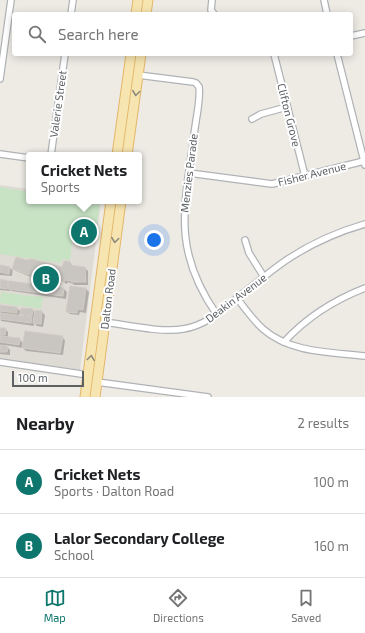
<!DOCTYPE html>
<meta charset="utf-8">
<style>
:root{--surface:#fff;--page:#f2f2f2;--text:#202124;--muted:#757577;--line:#e0e0e0;--accent:#0f766e}
body{margin:0;font-family:"Exo 2",sans-serif;background:var(--page);color:var(--text)}
.scale{position:absolute;left:12px;bottom:10px;width:72px;box-sizing:border-box;padding-left:4px;border:2px solid #5d6164;border-top:0;font-size:11px;line-height:14px;white-space:nowrap;color:#5d6164;-webkit-text-stroke:3px #fff;paint-order:stroke}
.you{position:absolute;left:154px;top:240px;width:14px;height:14px;margin:-10px;border:3px solid #fff;border-radius:50%;background:#1a73e8;box-shadow:0 0 0 6px #1a73e833}
.badge{display:grid;place-items:center;width:26px;height:26px;border-radius:50%;background:var(--accent);color:#fff;font-size:13px;font-weight:700}
.pin{position:absolute;translate:-50% -50%;border:2px solid #fff;box-shadow:0 1px 4px #0006}
.popup{position:absolute;left:26px;top:152px;width:116px;height:52px;box-sizing:border-box;display:grid;place-content:center;border-radius:4px;background:var(--surface);filter:drop-shadow(0 1px 3px #0005);font-size:13px;white-space:nowrap;color:var(--muted)}
.popup b{font-size:15px;color:var(--text)}
.popup::after{content:'';position:absolute;left:50%;top:100%;margin-left:-8px;border:8px solid transparent;border-top-color:var(--surface)}
.list{margin:0;padding:0;list-style:none}
h2{display:flex;justify-content:space-between;align-items:center;height:52px;margin:0;padding:0 16px;font-size:17px}
h2 small{font-size:13px;font-weight:400;color:var(--muted)}
.list li{display:grid;grid-template-columns:26px 1fr auto;gap:12px;align-items:center;box-sizing:border-box;height:64px;padding:0 16px;border-top:1px solid var(--line)}
.list b{display:block;font-size:15px;white-space:nowrap}
.list p{margin:0;font-size:13px;white-space:nowrap;color:var(--muted)}
.list em{font-size:13px;font-style:normal;color:var(--muted)}
.icon{flex:none;width:22px;height:22px;fill:none;stroke:currentColor;stroke-width:2;stroke-linecap:round;stroke-linejoin:round}
.map{position:relative;flex:none;width:365px;height:397px;overflow:hidden}
.search{position:absolute;background:var(--surface);box-shadow:0 2px 10px #0003;left:12px;right:12px;top:12px;height:44px;display:flex;align-items:center;gap:10px;box-sizing:border-box;padding:0 14px;border-radius:4px;color:var(--muted);font-size:15px}
.sheet{height:180px;background:var(--surface)}
nav{display:flex;justify-content:space-around;align-items:center;box-sizing:border-box;height:56px;border-top:1px solid var(--line);background:var(--surface);font-size:11px;color:var(--muted)}
nav a{display:grid;justify-items:center;gap:2px}
nav .on{color:var(--accent)}
.map>svg:first-child{display:block}
</style>
<div class="map">
<svg width="365" height="397" viewBox="0 0 365 397">
<rect width="100%" height="100%" fill="#eeebe5"/>
<path fill="#dedad4" d="M0 185 29 189V201H101L80 370 0 358Z"/>
<g fill="#c7e3c4">
<path d="M0 187 29 192V201H100L95 239 73 236 70 260 63 259 61 263 0 254Z"/>
<path d="M1 292 22 295 20 306 0 303Z"/>
<path d="M22 295 43 297 41 309 21 306Z"/>
</g>
<g fill="#0003" fill-rule="evenodd">
<path d="M16 258 63 268 70 262 72 266 85 268 88 271V285H75L68 282 67 284 60 280H52L34 278 16 271 13 268 12 276 0 275V266L10 268 12 270Z"/>
<path d="M0 280 64 289 67 292 66 299 12 291 10 290V291L0 290Z"/>
<path d="M71 287 86 289 89 292 86 313 80 312 79 315 70 314 67 311Z"/>
<path d="M0 306 17 308 21 312 33 310 35 313 36 311 42 312 45 315 43 327 37 326 34 323V326L1 321 0 314H2L0 312ZM20 312 25 317H19Z"/>
<path d="M0 329H5L8 332V338L19 339 24 344 62 337 65 340 63 355 26 351 23 348 5 345 10 350V355L0 354Z"/>
</g>
<g fill="#c9c6c2" stroke="#d2ccc4">
<path d="M16 257 26 260 32 259 62 267 64 261H70L69 265 85 267 86 282H71L72 281 65 280 64 282 58 279 59 277 48 278 30 275 12 269Z"/>
<path d="M0 265 10 267 9 274 0 272Z"/>
<path d="M0 279 8 281 7 289 0 288Z"/>
<path d="M9 281 64 288 63 296 8 289Z"/>
<path d="M70 286 86 288 83 310 77 309V313L66 312Z"/>
<path d="M0 305 17 307V313L0 311Z"/>
<path d="M21 308 33 309 32 316 20 314Z"/>
<path d="M35 310 42 311 41 324 33 323Z"/>
<path d="M0 313 32 317 31 323 0 319Z"/>
<path d="M0 328H6L5 335H0Z"/>
<path d="M25 331 63 336 60 353 22 348Z"/>
<path d="M0 336 20 338 19 345 0 342Z"/>
<path d="M0 345 8 346 7 352H0Z"/>
</g>
<g fill="none" stroke-linecap="round" stroke-linejoin="round">
<defs>
<g id="minor">
<path d="M212 0 211 10 214 14"/>
<path d="M324 0 327 14"/>
<path d="M71 14 73 0"/>
<path d="M351 36 365 33"/>
<path d="M274 54 305 176"/>
<path d="M337 54 365 165"/>
<path d="M138 75 193 82 196 83 199 87C201 100 195 122 194 136 184 208 172 250 217 315"/>
<path d="M0 79 11 0"/>
<path d="M252 119 261 114 287 107"/>
<path d="M0 154 29 158"/>
<path d="M51 155 65 54"/>
<path d="M189 173 272 184 364 161"/>
<path d="M245 240 249 253 264 277"/>
<path d="M237 298C245 309 253 320 263 329 290 353 331 352 365 356"/>
<path d="M105 322C126 325 163 333 183 329 205 326 221 311 237 298 253 286 269 272 285 261 310 244 337 232 365 224"/>
<path d="M284 342C306 318 334 300 365 288"/>
<path d="M0 362 88 375"/>
<path d="M97 382 208 397"/>
</g>
<g id="primary">
<path d="M136 14 138 0"/>
<path d="M146 14 148 0"/>
<path d="M117 155 131 54"/>
<path d="M127 155 141 54"/>
<path d="M85 397 111 201"/>
<path d="M95 397 121 201"/>
</g>
</defs>
<use href="#minor" stroke="#b0b3b6" stroke-width="8"/>
<use href="#primary" stroke="#e4b669" stroke-width="11"/>
<use href="#minor" stroke="#fff" stroke-width="5.5"/>
<use href="#primary" stroke="#f7e5b1" stroke-width="9"/>
</g>
<defs><path id="oneway-chevron" d="M-2-3.5L2.5 0L-2 3.5" fill="none" stroke-width="1.6" stroke-linecap="round" stroke-linejoin="round"/></defs>
<g stroke="#8b897b">
<use href="#oneway-chevron" transform="translate(136 93) rotate(98)"/>
<use href="#oneway-chevron" transform="translate(115 240) rotate(98)"/>
<use href="#oneway-chevron" transform="translate(91 358) rotate(-82)"/>
</g>
<g text-anchor="middle" stroke-width="4" stroke-linejoin="round" paint-order="stroke">
<g font-size="11" fill="#5d6164" stroke="#fff">
<text transform="translate(58 104) rotate(-82)" y="4">Valerie Street</text>
<text transform="translate(289 115) rotate(76)" y="4">Clifton Grove</text>
<text transform="translate(189 173) rotate(-83)" y="4">Menzies Parade</text>
<text transform="translate(312 174) rotate(-14)" y="4">Fisher Avenue</text>
<text transform="translate(236 298) rotate(-37)" y="4">Deakin Avenue</text>
<text transform="translate(108 299) rotate(-83)" y="4">Dalton Road</text>
</g>
</g>
</svg>
<div class="scale">100 m</div>
<div class="you"></div>
<div class="pin badge" style="left:84px;top:232px">A</div>
<div class="popup"><b>Cricket Nets</b>Sports</div>
<div class="pin badge" style="left:46px;top:279px">B</div>
<div class="search"><svg class="icon" aria-label="search" viewBox="0 0 24 24"><circle cx="10" cy="10" r="6"/><path d="M15 15l6 6"/></svg>Search here</div>
</div>
<section class="sheet">
<h2>Nearby<small>2 results</small></h2>
<ul class="list">
<li><span class="badge">A</span><div><b>Cricket Nets</b><p>Sports · Dalton Road</p></div><em>100 m</em></li>
<li><span class="badge">B</span><div><b>Lalor Secondary College</b><p>School</p></div><em>160 m</em></li>
</ul>
</section>
<nav>
<a class="on"><svg class="icon" aria-label="map" viewBox="0 0 24 24"><path d="M3 6l6-2 6 2 6-2v14l-6 2-6-2-6 2zM9 4v14M15 6v14"/></svg>Map</a>
<a><svg class="icon" aria-label="directions" viewBox="0 0 24 24"><path d="M12 3l9 9-9 9-9-9zM9 14v-3h6M13 9l2 2-2 2"/></svg>Directions</a>
<a><svg class="icon" aria-label="saved" viewBox="0 0 24 24"><path d="M7 4h10v16l-5-4-5 4z"/></svg>Saved</a>
</nav>
